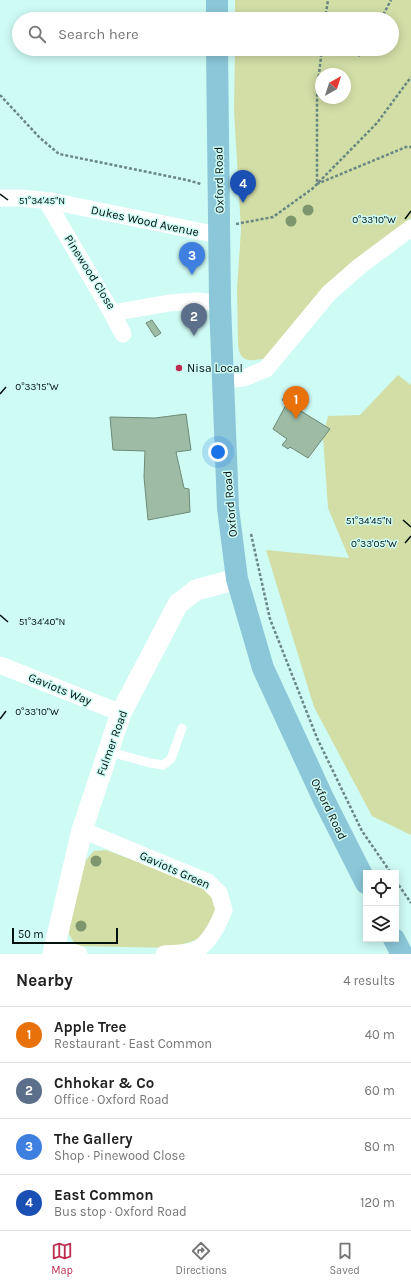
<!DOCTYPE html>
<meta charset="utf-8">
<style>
:root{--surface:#fff;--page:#f2f2f2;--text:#222;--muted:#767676;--line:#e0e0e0;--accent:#bd2c4e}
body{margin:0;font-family:Karla,sans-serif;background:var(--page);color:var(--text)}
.controls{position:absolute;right:12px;bottom:12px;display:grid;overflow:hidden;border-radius:0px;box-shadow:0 2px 10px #0003}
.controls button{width:36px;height:36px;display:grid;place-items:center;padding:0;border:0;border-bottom:1px solid var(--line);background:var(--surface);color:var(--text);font:20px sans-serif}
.compass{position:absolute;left:315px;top:68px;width:36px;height:36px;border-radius:50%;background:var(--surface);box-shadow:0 2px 10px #0003;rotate:39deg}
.scale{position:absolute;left:12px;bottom:10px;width:106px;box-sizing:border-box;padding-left:4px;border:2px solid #03110f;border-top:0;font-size:11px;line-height:14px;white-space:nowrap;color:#03110f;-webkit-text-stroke:3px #cffbf5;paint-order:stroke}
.you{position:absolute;left:218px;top:452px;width:14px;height:14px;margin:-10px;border:3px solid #fff;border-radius:50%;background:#1a73e8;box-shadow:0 0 0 6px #1a73e833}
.badge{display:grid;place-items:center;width:26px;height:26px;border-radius:50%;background:var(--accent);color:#fff;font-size:13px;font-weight:700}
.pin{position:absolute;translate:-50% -33px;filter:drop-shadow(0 1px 2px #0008)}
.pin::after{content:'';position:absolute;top:21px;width:14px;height:12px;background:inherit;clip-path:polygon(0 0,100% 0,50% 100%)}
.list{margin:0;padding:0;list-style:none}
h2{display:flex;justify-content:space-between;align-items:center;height:52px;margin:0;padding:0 16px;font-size:17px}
h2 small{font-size:13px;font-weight:400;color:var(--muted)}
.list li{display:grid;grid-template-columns:26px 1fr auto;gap:12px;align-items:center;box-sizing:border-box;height:56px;padding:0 16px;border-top:1px solid var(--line)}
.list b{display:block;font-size:15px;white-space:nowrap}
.list p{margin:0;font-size:13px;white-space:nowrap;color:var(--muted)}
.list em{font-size:13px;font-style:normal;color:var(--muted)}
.icon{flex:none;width:22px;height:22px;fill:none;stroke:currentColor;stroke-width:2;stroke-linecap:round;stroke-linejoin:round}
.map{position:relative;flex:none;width:411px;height:954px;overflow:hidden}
.search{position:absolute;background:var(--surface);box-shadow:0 2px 10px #0003;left:12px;right:12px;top:12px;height:44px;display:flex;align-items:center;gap:10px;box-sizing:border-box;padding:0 14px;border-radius:22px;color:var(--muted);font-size:15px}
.sheet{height:276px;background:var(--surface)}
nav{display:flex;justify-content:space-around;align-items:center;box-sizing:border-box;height:56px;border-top:1px solid var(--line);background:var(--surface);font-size:11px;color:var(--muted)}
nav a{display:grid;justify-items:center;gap:2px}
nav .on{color:var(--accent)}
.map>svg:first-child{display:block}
</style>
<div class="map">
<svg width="411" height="954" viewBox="0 0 411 954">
<rect width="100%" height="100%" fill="#cffbf5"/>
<g fill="#d2dea6" fill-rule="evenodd">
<path d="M235 0H411V218L353 262 267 358C251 361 240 364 238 345L237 288 241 230 234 110 235 49H392V19H235ZM321 74H345V98H321Z"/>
<path d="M398 375 411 385V835L372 816 314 707 266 550 349 558 328 508 323 437 328 416 360 415Z"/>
<path d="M106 850 208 888 217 900V916L202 938 171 948 76 946 67 931 86 860 94 851Z"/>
</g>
<g fill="#9ebca5" stroke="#6e8a75">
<path d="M152 320 161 333 155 337 146 323Z"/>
<path d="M290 389 302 395 296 408 330 429 308 458 290 447 288 449 282 445 287 439 273 429 287 403 282 400Z"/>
<path d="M186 414 191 450 176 452 184 488 189 489 190 512 148 520 144 477 145 451 113 450 110 417 155 418Z"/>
</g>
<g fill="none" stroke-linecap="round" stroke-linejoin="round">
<g stroke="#698682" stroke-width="2.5" stroke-dasharray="3 2" stroke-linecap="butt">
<path d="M325 19 328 0"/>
<path d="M381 19 391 0"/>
<path d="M322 49 317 90V184L406 147H411"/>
<path d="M358 56 370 49"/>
<path d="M0 95 40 138 59 154 187 180 201 184V185"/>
<path d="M236 224 273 217 312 189 377 123 411 77"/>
<path d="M251 534 270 619 317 738 362 831 391 873"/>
<path d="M396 881 411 903"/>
</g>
<path stroke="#fff" stroke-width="9" d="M107 751 150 763 163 765 171 759 182 728"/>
<g stroke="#fff" stroke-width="17">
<path d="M0 198H21L51 201 218 235"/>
<path d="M51 201 50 207 112 313 169 303 197 301 220 303"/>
<path d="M112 313 123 334"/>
<path d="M223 380 244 378 266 369 329 293 360 266 411 228"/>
<path d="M0 665 121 713"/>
<path d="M82 830 208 882 219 893 224 910C219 923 210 941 198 949 189 954 175 953 164 954"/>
<path d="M54 946 79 954"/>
</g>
<path stroke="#fff" stroke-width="21" d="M53 954 82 830 121 713 178 604 196 590 237 579"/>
<g stroke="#8bc7d9" stroke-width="22">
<path d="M217 0V19"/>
<path d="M217 49 220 303 228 508 237 579 263 668 324 800 366 883"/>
<path d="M394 939 402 954"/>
</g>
</g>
<g fill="#7e966e">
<circle cx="308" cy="210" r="5.5"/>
<circle cx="291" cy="221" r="5.5"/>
<circle cx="96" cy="861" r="5.5"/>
<circle cx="81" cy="926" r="5.5"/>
</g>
<path fill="none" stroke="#03110f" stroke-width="1.5" d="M0 194 8 200M405 219 411 211M0 394 6 387M403 520 411 527M405 543 411 536M0 615 8 622M0 719 6 711"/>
<circle fill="#bd2c4e" stroke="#cffbf5" stroke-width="1.5" cx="179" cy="368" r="4"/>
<g text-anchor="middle" stroke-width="3" stroke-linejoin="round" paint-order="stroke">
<g font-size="12" fill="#03110f" stroke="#cffbf5">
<text transform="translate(219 180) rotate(-91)" y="4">Oxford Road</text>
<text transform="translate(145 221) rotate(12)" y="4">Dukes Wood Avenue</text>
<text transform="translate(90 272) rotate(58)" y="4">Pinewood Close</text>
<text transform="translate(230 504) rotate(-95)" y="4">Oxford Road</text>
<text transform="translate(60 689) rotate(22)" y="4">Gaviots Way</text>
<text transform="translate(112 743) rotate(-70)" y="4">Fulmer Road</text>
<text transform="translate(329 809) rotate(64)" y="4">Oxford Road</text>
<text transform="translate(175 870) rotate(24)" y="4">Gaviots Green</text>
</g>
<g font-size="12" fill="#03110f" stroke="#cffbf5" text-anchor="start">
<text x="187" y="372">Nisa Local</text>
</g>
</g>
<g font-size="10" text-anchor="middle" fill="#03110f" stroke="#cffbf5" stroke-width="3" stroke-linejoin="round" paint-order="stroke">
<text x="42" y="204">51°34'45"N</text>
<text x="374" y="223">0°33'10"W</text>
<text x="37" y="390">0°33'15"W</text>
<text x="369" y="524">51°34'45"N</text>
<text x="374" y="547">0°33'05"W</text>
<text x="42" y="625">51°34'40"N</text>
<text x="37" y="715">0°33'10"W</text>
</g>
</svg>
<div class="controls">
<button><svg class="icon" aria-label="locate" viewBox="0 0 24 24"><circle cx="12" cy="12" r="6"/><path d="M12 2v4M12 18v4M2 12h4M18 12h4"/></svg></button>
<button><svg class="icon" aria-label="layers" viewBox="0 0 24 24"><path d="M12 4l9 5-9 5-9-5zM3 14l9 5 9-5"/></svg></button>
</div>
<svg class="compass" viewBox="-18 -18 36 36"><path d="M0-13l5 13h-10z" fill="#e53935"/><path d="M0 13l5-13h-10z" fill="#767676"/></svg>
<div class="scale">50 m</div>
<div class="you"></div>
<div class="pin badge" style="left:296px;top:419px;background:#e8710a">1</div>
<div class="pin badge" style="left:194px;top:336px;background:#5c6f8a">2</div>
<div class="pin badge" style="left:192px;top:275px;background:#3f7fe0">3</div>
<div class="pin badge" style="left:243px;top:203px;background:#1a4fb4">4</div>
<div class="search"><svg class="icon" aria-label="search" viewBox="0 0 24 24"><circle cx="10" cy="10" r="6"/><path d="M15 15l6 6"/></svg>Search here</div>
</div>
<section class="sheet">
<h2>Nearby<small>4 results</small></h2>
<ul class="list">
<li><span class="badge" style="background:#e8710a">1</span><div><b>Apple Tree</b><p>Restaurant · East Common</p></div><em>40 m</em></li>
<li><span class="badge" style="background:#5c6f8a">2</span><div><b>Chhokar &amp; Co</b><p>Office · Oxford Road</p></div><em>60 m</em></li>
<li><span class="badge" style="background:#3f7fe0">3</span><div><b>The Gallery</b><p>Shop · Pinewood Close</p></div><em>80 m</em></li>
<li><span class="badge" style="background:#1a4fb4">4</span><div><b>East Common</b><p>Bus stop · Oxford Road</p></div><em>120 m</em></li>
</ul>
</section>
<nav>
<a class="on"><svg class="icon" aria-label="map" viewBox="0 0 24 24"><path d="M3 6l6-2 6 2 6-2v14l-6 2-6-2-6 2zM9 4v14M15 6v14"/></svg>Map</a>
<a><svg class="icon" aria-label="directions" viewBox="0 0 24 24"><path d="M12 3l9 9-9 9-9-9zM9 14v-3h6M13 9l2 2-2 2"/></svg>Directions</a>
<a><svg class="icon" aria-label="saved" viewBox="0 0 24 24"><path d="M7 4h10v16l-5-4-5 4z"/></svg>Saved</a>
</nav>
